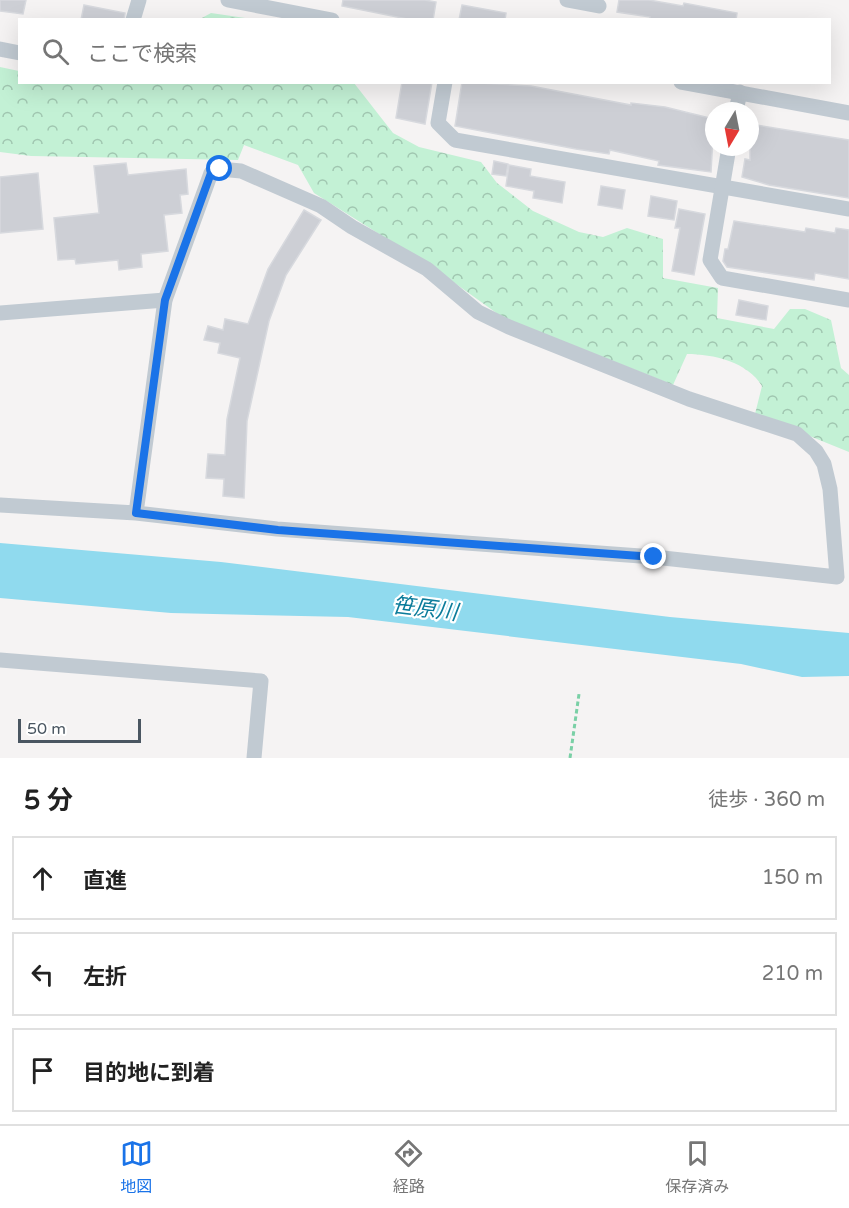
<!DOCTYPE html>
<html lang="ja">
<meta charset="utf-8">
<style>
:root{--surface:#fff;--page:#f2f2f2;--text:#222;--muted:#767676;--line:#e0e0e0;--accent:#1a73e8}
body{margin:0;font-family:"Varela Round","Noto Sans JP",sans-serif;background:var(--page);color:var(--text)}
.compass{position:absolute;left:705px;top:102px;width:54px;height:54px;border-radius:50%;background:var(--surface);box-shadow:0 6px 24px #0002;rotate:190deg}
.scale{position:absolute;left:18px;bottom:15px;width:123px;box-sizing:border-box;padding-left:6px;border:3px solid #4a5661;border-top:0;font-size:16px;line-height:21px;white-space:nowrap;color:#4a5661;-webkit-text-stroke:4px #fff;paint-order:stroke}
.stop{position:absolute;width:18px;height:18px;margin:-14px;border:4px solid #1a73e8;border-radius:50%;background:#fff}
.stop.end{background:#1a73e8;border-color:#fff;box-shadow:0 2px 6px #0008}
.list{margin:0;padding:0;list-style:none}
h2{display:flex;justify-content:space-between;align-items:center;height:78px;margin:0;padding:0 24px;font-size:26px}
h2 small{font-size:20px;font-weight:400;color:var(--muted)}
.list li{display:grid;grid-template-columns:39px 1fr auto;gap:18px;align-items:center;box-sizing:border-box;height:84px;margin:0 12px 12px;padding:0 12px;border:2px solid var(--line);border-radius:0px}
.list b{display:block;font-size:22px;white-space:nowrap}
.list em{font-size:20px;font-style:normal;color:var(--muted)}
.icon{flex:none;width:33px;height:33px;fill:none;stroke:currentColor;stroke-width:2;stroke-linecap:round;stroke-linejoin:round}
.map{position:relative;flex:none;width:849px;height:758px;overflow:hidden}
.search{position:absolute;background:var(--surface);box-shadow:0 6px 24px #0002;left:18px;right:18px;top:18px;height:66px;display:flex;align-items:center;gap:15px;box-sizing:border-box;padding:0 21px;border-radius:0px;color:var(--muted);font-size:22px}
.sheet{height:366px;background:var(--surface)}
nav{display:flex;justify-content:space-around;align-items:center;box-sizing:border-box;height:84px;border-top:2px solid var(--line);background:var(--surface);font-size:16px;color:var(--muted)}
nav a{display:grid;justify-items:center;gap:3px}
nav .on{color:var(--accent)}
.map>svg:first-child{display:block}
</style>
<div class="map">
<svg width="849" height="758" viewBox="0 0 849 758">
<defs>
<pattern id="forest-crowns" width="20" height="18" patternUnits="userSpaceOnUse" patternTransform="scale(1.5)"><rect width="20" height="18" fill="#c3f1d5"/><path d="M2 6a3 3 0 1 1 6 0M12 15a3 3 0 1 1 6 0" fill="none" stroke="#a0c6b0"/></pattern>
</defs>
<rect width="100%" height="100%" fill="#f5f3f3"/>
<g fill="url(#forest-crowns)">
<path d="M211 13 252 19H200Z"/>
<path d="M0 67 19 71 20 82 354 83 393 133 419 147 481 162 497 183 533 211 579 232 603 237 627 228 663 239V278L718 288 717 318 774 329 790 309H805L831 320 841 368 849 375V452L755 414 762 386C748 362 713 354 687 354L673 385 502 317 438 271 314 193 298 165 244 145 238 160 31 156 0 152Z"/>
</g>
<path fill="#90daee" d="M0 543 221 562 670 617 849 633V676L802 677 741 664 348 617 171 613 0 598Z"/>
<g fill="#cdcfd5" stroke="#d7d9de" stroke-width="1.5">
<path d="M0 0H26L23 14 0 11Z"/>
<path d="M343 0H425L436 2 433 20H412L342 6Z"/>
<path d="M619 0H649L683 6 684 3 737 13 736 20H649L650 17 617 12Z"/>
<path d="M84 5 125 13 124 20H81Z"/>
<path d="M462 5 506 13 505 20H459Z"/>
<path d="M402 82H432L425 124 396 118Z"/>
<path d="M462 82 531 86 631 105V103L665 107 714 119 711 172 658 165 659 161 610 150 609 154 576 149 455 126Z"/>
<path d="M750 124 849 140V198L769 185 742 177 745 159 750 160Z"/>
<path d="M494 161 508 164 506 176 492 174Z"/>
<path d="M126 163 128 175 186 169 188 194 180 195 182 213 164 215 168 251 141 254 142 267 119 270 118 260 76 264 75 259 58 260 54 218 99 213 94 166Z"/>
<path d="M509 165 531 169 530 176 565 182 562 203 533 198 534 191 506 186Z"/>
<path d="M38 173 43 229 0 233V177Z"/>
<path d="M601 186 625 190 622 209 598 205Z"/>
<path d="M651 196 677 201 674 220 648 216Z"/>
<path d="M679 209 705 214 694 275 672 271 680 228H675Z"/>
<path d="M304 210 321 220 286 275 269 321 247 421 244 498 223 496 224 479 206 478 208 454 225 455 227 419 240 358 218 353 220 343 204 340 208 326 223 330 225 319 248 324 268 269Z"/>
<path d="M734 221 805 232 806 228 835 233 836 228 849 230V279L815 273 814 280 727 267 723 261 725 249H728Z"/>
<path d="M739 300 768 306 766 320 736 315Z"/>
</g>
<g fill="none" stroke-linecap="round" stroke-linejoin="round">
<path stroke="#7ad0a6" stroke-width="3" stroke-dasharray="4.5 3" stroke-linecap="butt" d="M570 758 579 694"/>
<g stroke="#c1cad2" stroke-width="15">
<path d="M228 0 332 20"/>
<path d="M567 0 599 6"/>
<path d="M133 20 139 0"/>
<path d="M0 49 20 53"/>
<path d="M445 82 438 123 455 140 849 209"/>
<path d="M681 82 849 113"/>
<path d="M736 111 740 92"/>
<path d="M729 147 710 260 722 278 849 300"/>
<path d="M0 313 165 300"/>
<path d="M0 505 136 513 277 529 654 557 837 577 830 489 824 464 816 451 797 434 689 399 509 327 478 312 427 269 352 227 321 206 241 171 220 169 211 173 165 300 136 513"/>
<path d="M0 660 261 681 254 758"/>
</g>
</g>
<g fill="none" stroke-linecap="round" stroke-linejoin="round">
<path stroke="#1a73e8" stroke-width="8" d="M220 169 211 173 165 300 136 513 278 530 654 557"/>
</g>
<g text-anchor="middle" stroke-width="4.5" stroke-linejoin="round" paint-order="stroke">
<g font-size="22" font-style="italic" fill="#0c7c9b" stroke="#fff">
<text transform="translate(425 608) rotate(7)" y="8">笹原川</text>
</g>
</g>
</svg>
<svg class="compass" viewBox="-18 -18 36 36"><path d="M0-13l5 13h-10z" fill="#e53935"/><path d="M0 13l5-13h-10z" fill="#767676"/></svg>
<div class="scale">50 m</div>
<div class="stop" style="left:220px;top:169px"></div>
<div class="stop end" style="left:654px;top:557px"></div>
<div class="search"><svg class="icon" aria-label="search" viewBox="0 0 24 24"><circle cx="10" cy="10" r="6"/><path d="M15 15l6 6"/></svg>ここで検索</div>
</div>
<section class="sheet">
<h2>5 分<small>徒歩 · 360 m</small></h2>
<ul class="list">
<li><svg class="icon" aria-label="ahead" viewBox="0 0 24 24"><path d="M12 20V5M6 11l6-6 6 6"/></svg><div><b>直進</b></div><em>150 m</em></li>
<li><svg class="icon" aria-label="left" viewBox="0 0 24 24"><path d="M17 20v-9H6M10 6l-5 5 5 5"/></svg><div><b>左折</b></div><em>210 m</em></li>
<li><svg class="icon" aria-label="arrive" viewBox="0 0 24 24"><path d="M6 21V4h12l-3 4 3 4H6"/></svg><div><b>目的地に到着</b></div></li>
</ul>
</section>
<nav>
<a class="on"><svg class="icon" aria-label="map" viewBox="0 0 24 24"><path d="M3 6l6-2 6 2 6-2v14l-6 2-6-2-6 2zM9 4v14M15 6v14"/></svg>地図</a>
<a><svg class="icon" aria-label="directions" viewBox="0 0 24 24"><path d="M12 3l9 9-9 9-9-9zM9 14v-3h6M13 9l2 2-2 2"/></svg>経路</a>
<a><svg class="icon" aria-label="saved" viewBox="0 0 24 24"><path d="M7 4h10v16l-5-4-5 4z"/></svg>保存済み</a>
</nav>
